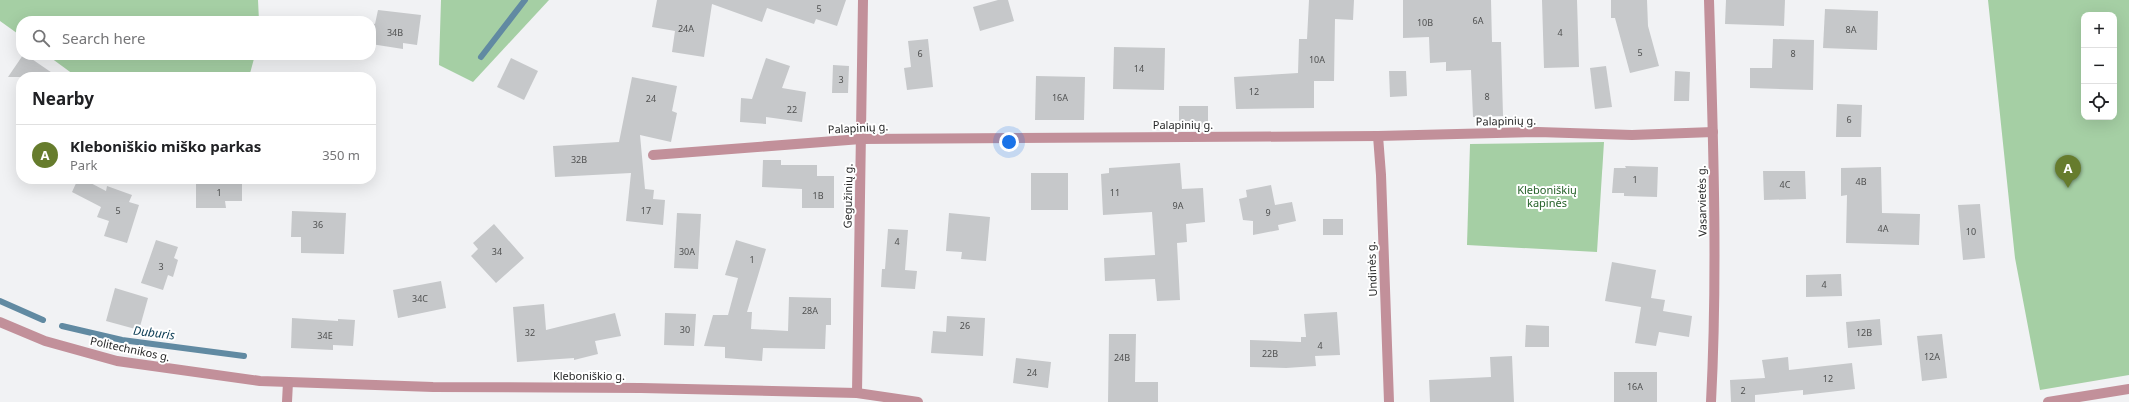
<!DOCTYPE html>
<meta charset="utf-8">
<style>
:root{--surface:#fff;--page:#f2f2f2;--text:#202124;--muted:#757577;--line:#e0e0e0;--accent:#667c2d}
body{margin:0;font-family:"Noto Sans",sans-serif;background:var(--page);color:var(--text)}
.controls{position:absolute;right:12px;top:12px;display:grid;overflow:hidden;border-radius:8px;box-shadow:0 4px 16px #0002}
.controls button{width:36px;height:36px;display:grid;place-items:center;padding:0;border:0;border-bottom:1px solid var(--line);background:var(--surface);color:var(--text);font:20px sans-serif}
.you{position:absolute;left:1009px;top:142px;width:14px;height:14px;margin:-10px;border:3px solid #fff;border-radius:50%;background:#1a73e8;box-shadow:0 0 0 6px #1a73e833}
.badge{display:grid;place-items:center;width:26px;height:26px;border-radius:50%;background:var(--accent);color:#fff;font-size:13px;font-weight:700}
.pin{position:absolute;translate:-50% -33px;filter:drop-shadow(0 1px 2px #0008)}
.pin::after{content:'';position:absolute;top:21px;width:14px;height:12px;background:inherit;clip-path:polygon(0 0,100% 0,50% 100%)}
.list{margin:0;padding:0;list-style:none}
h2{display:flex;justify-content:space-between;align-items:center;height:52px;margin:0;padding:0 16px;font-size:17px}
h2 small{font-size:13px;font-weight:400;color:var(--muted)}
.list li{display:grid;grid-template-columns:26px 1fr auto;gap:12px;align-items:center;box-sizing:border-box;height:60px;padding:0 16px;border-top:1px solid var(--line)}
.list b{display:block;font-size:15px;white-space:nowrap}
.list p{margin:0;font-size:13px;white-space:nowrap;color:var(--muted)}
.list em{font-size:13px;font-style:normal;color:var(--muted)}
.icon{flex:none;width:22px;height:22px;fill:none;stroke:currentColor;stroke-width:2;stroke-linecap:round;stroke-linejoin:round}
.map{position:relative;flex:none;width:2129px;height:402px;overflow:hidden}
.search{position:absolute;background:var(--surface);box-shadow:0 4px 16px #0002;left:16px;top:16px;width:360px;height:44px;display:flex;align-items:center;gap:10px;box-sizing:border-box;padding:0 14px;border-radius:16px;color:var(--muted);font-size:15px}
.panel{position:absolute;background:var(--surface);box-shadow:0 4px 16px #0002;left:16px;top:72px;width:360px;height:112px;border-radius:16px}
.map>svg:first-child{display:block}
</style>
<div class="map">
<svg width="2129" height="402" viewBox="0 0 2129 402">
<rect width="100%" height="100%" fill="#f1f2f4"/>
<g fill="#a5cfa4" fill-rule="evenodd">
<path d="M0 0H258L259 21H21V36L0 21Z"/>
<path d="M441 0H549L473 82 439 65Z"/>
<path d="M1988 0H2129V375L2040 390 2015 258ZM2084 15H2114V117H2084Z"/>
<path d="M47 55H255L249 77H77Z"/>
<path d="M1604 142 1597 252 1467 245 1470 144Z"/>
</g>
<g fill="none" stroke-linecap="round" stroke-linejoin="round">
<g stroke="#618aa2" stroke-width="6">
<path d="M481 57 525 0"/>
<path d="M0 301 43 320"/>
<path d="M62 326 122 340 244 356"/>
</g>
</g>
<g fill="#c6c8ca">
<path d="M657 0H846L837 26 816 19 814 24 767 8 762 22 712 4 704 57 672 52 675 31 652 27Z"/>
<path d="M998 0H1008L1014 21 980 31 973 7Z"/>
<path d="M1309 0H1354L1353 20 1335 19 1334 81H1314V108L1236 109 1234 77 1298 73 1299 39H1307Z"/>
<path d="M1403 0H1491L1492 42H1501L1503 116 1473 117 1471 70 1446 71V62L1430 63 1429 37 1403 38Z"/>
<path d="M1542 0H1577L1579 67 1544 68Z"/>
<path d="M1611 0H1647L1648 26 1659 66 1630 73 1615 18H1611Z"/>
<path d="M1726 0H1785L1784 26 1725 24Z"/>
<path d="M1825 9 1878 11 1877 50 1823 48Z"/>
<path d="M378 10 421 15 417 45 403 43V49L371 44V23L375 24Z"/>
<path d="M928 39 933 87 907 90 904 68 911 67 908 41Z"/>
<path d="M1773 39 1814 40 1813 90 1750 88V68H1772Z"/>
<path d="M1114 47 1165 48 1164 90 1113 89Z"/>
<path d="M23 55H26L58 77H8Z"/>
<path d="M511 58 538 71 524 100 497 87Z"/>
<path d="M766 58 790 66 782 88 806 92 802 122 766 117V124L740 122 741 98 752 99Z"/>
<path d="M833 65 849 66 848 93H832Z"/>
<path d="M1606 66 1612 107 1595 109 1590 68Z"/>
<path d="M1389 71H1406L1407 96 1390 97Z"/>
<path d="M1675 71 1690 72 1689 101H1674Z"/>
<path d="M1036 76 1085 77 1084 120H1035Z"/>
<path d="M632 77 677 86 672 111 677 113 671 142 640 135 645 189 654 190 653 199 665 200 663 225 626 221 631 173 555 177 553 146 619 142Z"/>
<path d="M1837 104 1862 105 1861 137H1836Z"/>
<rect x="1179" y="106" width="29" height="21"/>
<path d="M763 160H781V165H817V176H834V208H802V189L762 187Z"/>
<path d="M1180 163 1182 189 1203 188 1205 222 1186 224 1187 242 1177 243 1180 300 1157 301 1155 279 1105 281 1104 258 1155 255 1152 212 1103 215 1101 174 1109 173V168Z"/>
<path d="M1625 166 1658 167 1657 197 1624 196V193H1612L1614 168H1626Z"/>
<path d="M1881 167 1882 213 1920 214 1919 245 1846 243 1847 195 1841 196V168Z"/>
<path d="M1763 171H1805L1806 199 1764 200Z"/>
<rect x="1031" y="173" width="37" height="37"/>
<path d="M78 179H83L106 191 107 186 132 195 129 202 139 205 127 243 104 236 109 221 97 217 101 207 72 192Z"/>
<path d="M196 179H233V184H242V201H225L226 208H196Z"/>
<path d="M1271 185 1275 205 1292 202 1296 221 1278 225 1279 230 1253 235V221L1243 220 1239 199 1247 197 1246 190Z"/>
<path d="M1980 204 1985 258 1963 260 1958 205Z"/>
<path d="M292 211 346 213 344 254 301 253V237H291Z"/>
<path d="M677 213 701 214 698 269 674 268Z"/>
<path d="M949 213 990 217 986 261 961 259 962 252 946 251Z"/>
<rect x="1323" y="219" width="20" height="16"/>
<path d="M494 224 524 258 496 283 471 256 478 249 473 243Z"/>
<path d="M888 229 908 230 905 270 917 271 915 289 881 287 882 269H885Z"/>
<path d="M156 240 178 247 174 258 178 260 173 277 168 275 163 290 141 283Z"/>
<path d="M736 240 766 249 747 312H752L751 329 788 331 789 297 831 298V325H826L825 349 763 348 762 361 725 358V347L704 346 713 315H728L738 278 725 275Z"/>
<path d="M1612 262 1656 270 1651 298 1665 300 1663 311 1692 316 1689 337 1659 332 1656 346 1635 343 1641 307 1605 301Z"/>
<path d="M1841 274 1842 296 1806 297V275Z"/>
<path d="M441 281 446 308 398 318 393 290Z"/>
<path d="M115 288 148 298 139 330 106 321Z"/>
<path d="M544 304 546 330 615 313 621 336 595 341 598 354 574 360V358L517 362 513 307Z"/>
<path d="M1337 312 1340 355 1315 356 1316 366 1286 368 1250 367V340L1301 342V337H1306L1304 314Z"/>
<path d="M665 313 696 314 694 346 664 345Z"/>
<path d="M947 316 985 318 983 356 931 353 933 331 946 332Z"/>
<path d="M292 318 338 321V319L355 320 353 346 333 345V350L291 348Z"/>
<path d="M1880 319 1882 345 1848 348 1846 322Z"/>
<path d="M1526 325 1549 326V347H1525Z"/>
<path d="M1109 334H1136L1135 382H1158V402H1108Z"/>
<path d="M1942 334 1947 378 1922 381 1917 336Z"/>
<path d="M1512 356 1514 402H1430L1429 380 1491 377 1490 357Z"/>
<path d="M1788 357 1789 370 1852 363 1855 389 1803 395V390L1755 395V402H1731L1730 380 1765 378 1762 360Z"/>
<path d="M1016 358 1051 362 1048 388 1013 383Z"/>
<rect x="1614" y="372" width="43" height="30"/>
</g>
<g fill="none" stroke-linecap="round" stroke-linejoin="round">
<g stroke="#c2909a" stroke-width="10">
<path d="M1709 0C1713 134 1718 268 1711 402"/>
<path d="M1378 136 1381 175 1389 402"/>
<path d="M653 155 861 139 1378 136 1538 132 1632 135 1713 132"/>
<path d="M0 322 45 341 117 361 260 381 433 387 641 388 857 393 918 402"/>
<path d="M857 393 863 0"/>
<path d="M287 402 288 382"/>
<path d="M2048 402 2129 389"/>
</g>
</g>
<g text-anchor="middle" stroke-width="4" stroke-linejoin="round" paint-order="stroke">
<g font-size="9" fill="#4f5050">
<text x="819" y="12">5</text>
<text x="1478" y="24">6A</text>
<text x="1425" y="26">10B</text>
<text x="686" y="32">24A</text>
<text x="1851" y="33">8A</text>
<text x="395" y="36">34B</text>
<text x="1560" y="36">4</text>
<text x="1640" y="56">5</text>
<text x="920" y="57">6</text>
<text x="1793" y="57">8</text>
<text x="1317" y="63">10A</text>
<text x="1139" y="72">14</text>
<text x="841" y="83">3</text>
<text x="1254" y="95">12</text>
<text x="1487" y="100">8</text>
<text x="1060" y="101">16A</text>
<text x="651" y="102">24</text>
<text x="792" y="113">22</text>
<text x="1849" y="123">6</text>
<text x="579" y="163">32B</text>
<text x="1635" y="183">1</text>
<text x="1861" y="185">4B</text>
<text x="1785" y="188">4C</text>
<text x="219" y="196">1</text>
<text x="1115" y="196">11</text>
<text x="818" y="199">1B</text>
<text x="1178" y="209">9A</text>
<text x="118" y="214">5</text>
<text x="646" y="214">17</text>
<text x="1268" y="216">9</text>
<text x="318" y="228">36</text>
<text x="1883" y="232">4A</text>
<text x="1971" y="235">10</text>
<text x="897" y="245">4</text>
<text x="497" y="255">34</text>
<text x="687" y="255">30A</text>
<text x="752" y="263">1</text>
<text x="161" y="270">3</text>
<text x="1824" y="288">4</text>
<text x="420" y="302">34C</text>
<text x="810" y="314">28A</text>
<text x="965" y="329">26</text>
<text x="685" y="333">30</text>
<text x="530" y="336">32</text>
<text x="1864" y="336">12B</text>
<text x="325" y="339">34E</text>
<text x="1320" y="349">4</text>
<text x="1270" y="357">22B</text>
<text x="1932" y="360">12A</text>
<text x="1122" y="361">24B</text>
<text x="1032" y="376">24</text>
<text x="1828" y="382">12</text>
<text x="1635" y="390">16A</text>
<text x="1743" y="394">2</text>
</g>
<g font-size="11" fill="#272828" stroke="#fff">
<text transform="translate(1506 121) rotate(-1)" y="4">Palapinių g.</text>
<text x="1183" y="129">Palapinių g.</text>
<text transform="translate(858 128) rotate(-3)" y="4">Palapinių g.</text>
<text transform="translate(848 196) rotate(-89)" y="4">Gegužinių g.</text>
<text transform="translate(1702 201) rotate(-91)" y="4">Vasarvietės g.</text>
<text transform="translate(1372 269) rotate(-92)" y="4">Undinės g.</text>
<text transform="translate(130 349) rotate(12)" y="4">Politechnikos g.</text>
<text x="589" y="380">Kleboniškio g.</text>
</g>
<g font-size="11" fill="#266229" stroke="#fff">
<text x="1547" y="194">Kleboniškių<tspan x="1547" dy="13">kapinės</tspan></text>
</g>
<g font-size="12" font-style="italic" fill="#083a52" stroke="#fff">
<text transform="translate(154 333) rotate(7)" y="4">Duburis</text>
</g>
</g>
</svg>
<div class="controls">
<button>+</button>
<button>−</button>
<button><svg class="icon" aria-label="locate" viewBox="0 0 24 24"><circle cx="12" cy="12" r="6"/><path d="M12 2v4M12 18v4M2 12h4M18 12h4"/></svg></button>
</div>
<div class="you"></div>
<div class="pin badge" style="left:2068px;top:188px">A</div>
<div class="search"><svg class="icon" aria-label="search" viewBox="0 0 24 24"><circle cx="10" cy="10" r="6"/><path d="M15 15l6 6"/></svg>Search here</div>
<section class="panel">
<h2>Nearby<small></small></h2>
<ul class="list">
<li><span class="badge">A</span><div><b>Kleboniškio miško parkas</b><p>Park</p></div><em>350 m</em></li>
</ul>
</section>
</div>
